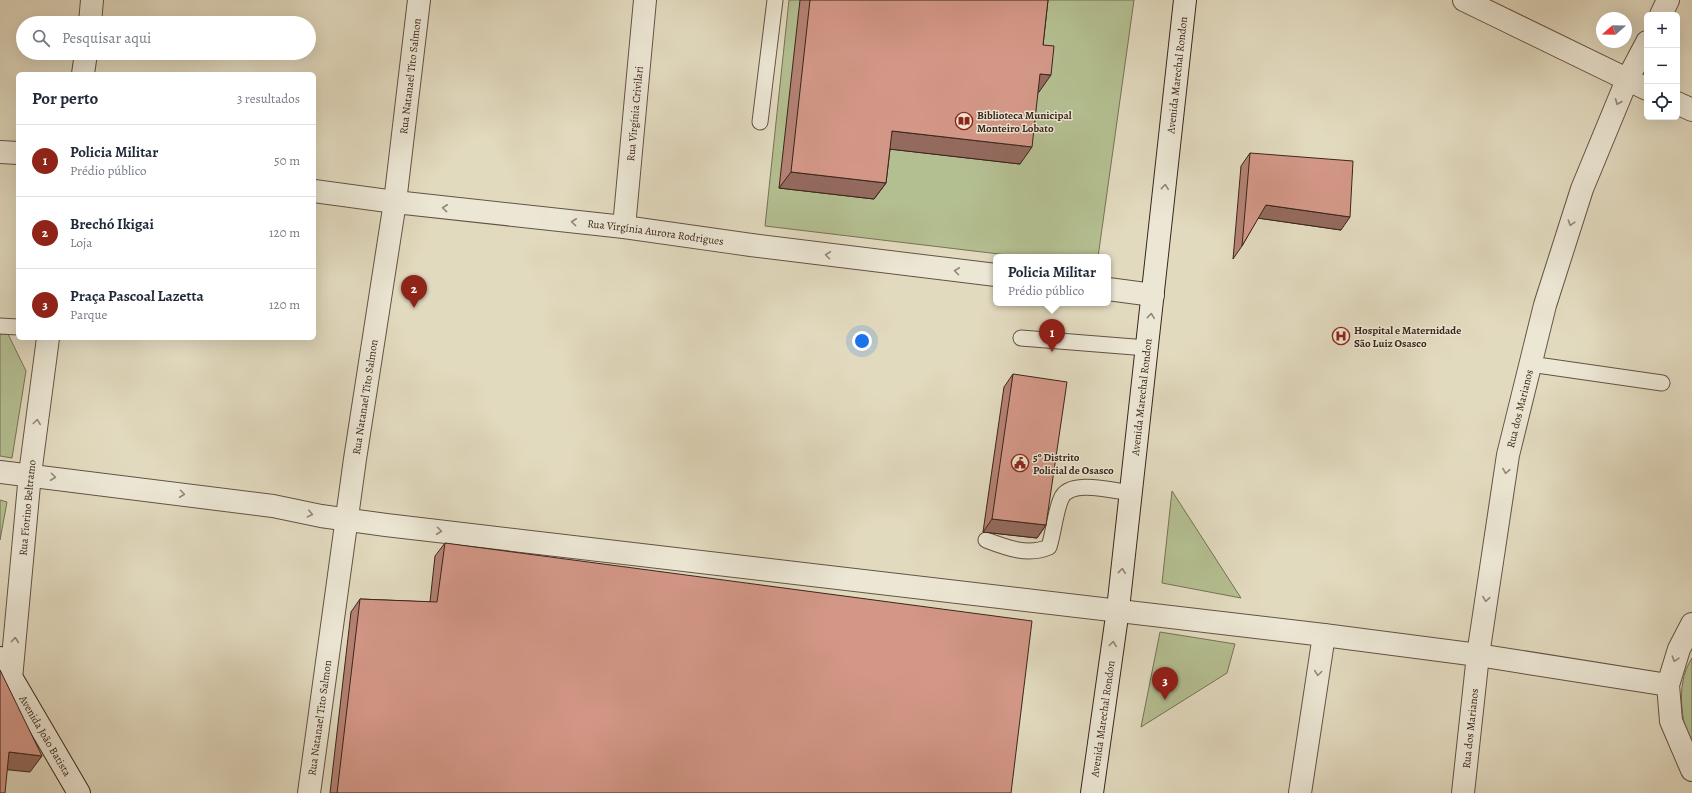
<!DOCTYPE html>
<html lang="pt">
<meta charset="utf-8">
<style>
:root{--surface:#fff;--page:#f2f2f3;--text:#1f2937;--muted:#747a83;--line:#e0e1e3;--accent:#8f2418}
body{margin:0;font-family:Alegreya,serif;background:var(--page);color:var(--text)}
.controls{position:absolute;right:12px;top:12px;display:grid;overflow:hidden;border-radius:6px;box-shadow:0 4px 16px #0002}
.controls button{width:36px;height:36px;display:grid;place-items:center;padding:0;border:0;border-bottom:1px solid var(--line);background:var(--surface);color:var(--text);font:20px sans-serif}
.compass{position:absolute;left:1596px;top:12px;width:36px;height:36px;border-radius:50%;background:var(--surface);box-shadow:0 4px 16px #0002;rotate:250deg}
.you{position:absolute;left:862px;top:341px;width:14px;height:14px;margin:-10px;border:3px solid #fff;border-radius:50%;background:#1a73e8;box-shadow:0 0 0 6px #1a73e833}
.badge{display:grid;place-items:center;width:26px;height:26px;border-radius:50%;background:var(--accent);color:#fff;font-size:13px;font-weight:700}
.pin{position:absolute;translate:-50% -33px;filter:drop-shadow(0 1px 2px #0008)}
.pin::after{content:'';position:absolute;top:21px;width:14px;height:12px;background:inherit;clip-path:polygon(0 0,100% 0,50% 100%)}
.popup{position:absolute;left:993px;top:254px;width:118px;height:52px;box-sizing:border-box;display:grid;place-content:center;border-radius:6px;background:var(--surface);filter:drop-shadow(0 1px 3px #0005);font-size:13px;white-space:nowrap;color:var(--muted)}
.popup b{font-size:15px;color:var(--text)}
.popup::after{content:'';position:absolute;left:50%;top:100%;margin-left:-8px;border:8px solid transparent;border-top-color:var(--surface)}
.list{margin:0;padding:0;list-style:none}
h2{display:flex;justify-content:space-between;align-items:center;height:52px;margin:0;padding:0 16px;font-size:17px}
h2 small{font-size:13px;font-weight:400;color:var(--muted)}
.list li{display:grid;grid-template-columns:26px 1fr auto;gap:12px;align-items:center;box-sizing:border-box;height:72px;padding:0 16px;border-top:1px solid var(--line)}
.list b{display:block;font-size:15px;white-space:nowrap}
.list p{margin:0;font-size:13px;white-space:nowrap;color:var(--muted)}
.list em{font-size:13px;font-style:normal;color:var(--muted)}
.icon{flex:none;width:22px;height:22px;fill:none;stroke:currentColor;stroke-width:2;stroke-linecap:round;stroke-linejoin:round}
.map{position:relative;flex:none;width:1692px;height:793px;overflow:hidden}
.search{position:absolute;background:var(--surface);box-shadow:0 4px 16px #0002;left:16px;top:16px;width:300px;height:44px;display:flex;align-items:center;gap:10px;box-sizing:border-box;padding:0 14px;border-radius:22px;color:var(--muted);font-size:15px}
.panel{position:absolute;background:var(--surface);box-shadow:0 4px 16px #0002;left:16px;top:72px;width:300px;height:268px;border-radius:6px}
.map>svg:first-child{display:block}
</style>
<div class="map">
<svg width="1692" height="793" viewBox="0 0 1692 793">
<rect width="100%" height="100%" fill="#e2dabf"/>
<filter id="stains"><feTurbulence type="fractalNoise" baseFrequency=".005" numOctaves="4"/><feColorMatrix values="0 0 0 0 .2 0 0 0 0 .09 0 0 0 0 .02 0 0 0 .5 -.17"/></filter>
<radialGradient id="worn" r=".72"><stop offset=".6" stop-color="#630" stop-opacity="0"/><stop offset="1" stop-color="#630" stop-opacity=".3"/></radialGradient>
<g fill="#b4bf91" stroke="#777256">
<path d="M789 0H1134L1098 257H1024L765 226Z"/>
<path d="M0 334H8L26 371 12 458 0 456Z"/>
<path d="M1172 491 1241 598 1162 583Z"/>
<path d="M0 500 7 502 0 540Z"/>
<path d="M1160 632 1235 644 1227 673 1141 727Z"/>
<path d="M1692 658V757C1684 726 1673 687 1692 658Z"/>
</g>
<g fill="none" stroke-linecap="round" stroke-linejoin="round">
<defs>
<g id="service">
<path d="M760 122 775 0"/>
<path d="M0 326 18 327"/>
<path d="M1021 338 1147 348"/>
<path d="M1530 364 1662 383"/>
<path d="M986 540C1007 548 1028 556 1049 547 1054 531 1055 513 1061 499 1069 478 1114 491 1131 493"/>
</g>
<g id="minor">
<path d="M1464 0 1647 89"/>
<path d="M1661 15 1668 0"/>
<path d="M1677 103 1692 110"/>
<path d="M0 152 18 153"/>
<path id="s1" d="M314 191 395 202 624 227 751 245 996 275"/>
<path id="s2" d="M624 227 645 0"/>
<path d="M1108 289 1153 295"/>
<path d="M0 472 273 506 321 516 386 525 1324 635 1478 655 1668 685"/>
<path d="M1692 624 1679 649 1668 685 1671 721 1692 770"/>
<path id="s3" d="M309 793 355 459 395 202 419 0"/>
<path d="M1300 793 1324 635"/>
<path id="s4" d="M1463 793 1478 655 1508 455 1545 305 1582 189 1627 80 1647 42"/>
</g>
<g id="tertiary">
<path d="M90 23 92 0"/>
<path d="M83 74 86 53"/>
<path id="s5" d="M11 679 30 474 48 338"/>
</g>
<g id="secondary">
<path id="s6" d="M0 658 79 793"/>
<path id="s7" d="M1092 793 1118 609 1185 0"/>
</g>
</defs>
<use href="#service" stroke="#645244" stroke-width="17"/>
<use href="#minor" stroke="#645244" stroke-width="24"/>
<use href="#tertiary" stroke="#645244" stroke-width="24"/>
<use href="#secondary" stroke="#3a251b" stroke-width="24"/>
<use href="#service" stroke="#ece7d5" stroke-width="15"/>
<use href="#minor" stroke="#ece7d5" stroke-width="22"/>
<use href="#tertiary" stroke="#ece7d5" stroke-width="22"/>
<use href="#secondary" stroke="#ece7d5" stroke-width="22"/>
</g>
<g fill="#b58274" stroke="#3a251b">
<path d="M800 0H1048L1043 45 1039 92H1038L1020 164 890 149 886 183 874 199 779 188Z"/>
<path d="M1250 153 1341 230 1258 218 1242 246 1233 259 1241 166Z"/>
<path d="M1013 374 1046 525 1037 538 983 532 1004 387Z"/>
<path d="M445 543 1011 793H330L351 612 360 599 430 602 435 556Z"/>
</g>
<g fill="#946a5e" stroke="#3a251b">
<path d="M1040 74 1051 75 1039 92 1028 91Z"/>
<path d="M892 131 1032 147 1020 164 880 148Z"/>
<path d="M791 172 886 183 874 199 779 188Z"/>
<path d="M1266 205 1350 217 1341 230 1257 218Z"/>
<path d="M992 519 1046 525 1037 538 983 532Z"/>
<path d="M9 752 42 756 30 772 0 769Z"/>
</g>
<g fill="#d39787" stroke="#3a251b">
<path d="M810 0H1048L1043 45 1054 46 1051 75 1040 74 1032 147 892 131 886 183 791 172Z"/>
<path d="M1250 153 1353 161 1350 217 1266 205 1242 246Z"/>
<path d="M1013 374 1067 382 1046 525 992 519Z"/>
<path d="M445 543 1032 621 1011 793H337L360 599 437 602Z"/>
<path d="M0 670 42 756 9 752 5 793H0Z"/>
</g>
<defs><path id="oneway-chevron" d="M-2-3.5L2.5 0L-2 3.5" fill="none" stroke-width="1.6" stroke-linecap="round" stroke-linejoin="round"/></defs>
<g stroke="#938678">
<use href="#oneway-chevron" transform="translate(1618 102) rotate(113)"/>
<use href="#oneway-chevron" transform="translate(1165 187) rotate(-84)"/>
<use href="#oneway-chevron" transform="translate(445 208) rotate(-174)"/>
<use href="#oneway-chevron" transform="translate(574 222) rotate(-174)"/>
<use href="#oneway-chevron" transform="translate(1571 223) rotate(108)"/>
<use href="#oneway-chevron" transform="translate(828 255) rotate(-173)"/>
<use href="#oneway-chevron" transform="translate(957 271) rotate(-173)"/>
<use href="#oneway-chevron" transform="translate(1151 316) rotate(-84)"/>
<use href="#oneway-chevron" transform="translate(37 422) rotate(-82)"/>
<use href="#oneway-chevron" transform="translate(1506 471) rotate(99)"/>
<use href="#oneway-chevron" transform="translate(53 477) rotate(7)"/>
<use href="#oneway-chevron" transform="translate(182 494) rotate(7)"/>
<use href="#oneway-chevron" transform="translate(310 514) rotate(13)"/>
<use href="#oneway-chevron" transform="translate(439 531) rotate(7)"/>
<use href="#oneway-chevron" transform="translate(1122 571) rotate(-84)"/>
<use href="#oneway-chevron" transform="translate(1486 599) rotate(99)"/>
<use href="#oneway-chevron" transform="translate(15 640) rotate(-85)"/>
<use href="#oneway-chevron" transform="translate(1113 644) rotate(-82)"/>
<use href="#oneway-chevron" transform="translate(1675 659) rotate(107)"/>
<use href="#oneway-chevron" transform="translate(1318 673) rotate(98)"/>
</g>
<defs>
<symbol id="library-ring" viewBox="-11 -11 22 22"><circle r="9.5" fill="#ece7d5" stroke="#8f2418" stroke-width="1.5"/><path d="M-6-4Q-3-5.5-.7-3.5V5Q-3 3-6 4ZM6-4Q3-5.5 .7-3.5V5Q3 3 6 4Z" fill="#8f2418"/></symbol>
<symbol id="hospital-ring" viewBox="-11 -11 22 22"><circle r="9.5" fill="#ece7d5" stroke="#8f2418" stroke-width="1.5"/><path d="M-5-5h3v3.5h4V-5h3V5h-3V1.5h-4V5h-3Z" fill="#8f2418"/></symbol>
<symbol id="civic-ring" viewBox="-11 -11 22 22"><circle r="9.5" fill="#ece7d5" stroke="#8f2418" stroke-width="1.5"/><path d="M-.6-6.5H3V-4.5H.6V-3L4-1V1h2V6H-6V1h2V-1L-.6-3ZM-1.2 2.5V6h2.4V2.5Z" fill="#8f2418"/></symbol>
</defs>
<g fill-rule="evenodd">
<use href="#library-ring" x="954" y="111" width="20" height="20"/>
<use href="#hospital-ring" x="1331" y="326" width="20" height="20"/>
<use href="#civic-ring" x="1010" y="453" width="20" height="20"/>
</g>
<g text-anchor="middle" stroke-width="3" stroke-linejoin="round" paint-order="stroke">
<g font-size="11" fill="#3a251b" stroke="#ece7d5">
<text dy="4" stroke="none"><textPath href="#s7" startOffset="723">Avenida Marechal Rondon</textPath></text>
<text dy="4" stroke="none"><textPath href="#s3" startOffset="724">Rua Natanael Tito Salmon</textPath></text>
<text dy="4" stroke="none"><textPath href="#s2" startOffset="114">Rua Virgínia Crivilari</textPath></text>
<text dy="4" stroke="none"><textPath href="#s1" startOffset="344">Rua Virgínia Aurora Rodrigues</textPath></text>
<text dy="4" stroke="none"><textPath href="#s3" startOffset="400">Rua Natanael Tito Salmon</textPath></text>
<text dy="4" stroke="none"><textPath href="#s7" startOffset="399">Avenida Marechal Rondon</textPath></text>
<text dy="4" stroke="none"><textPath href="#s4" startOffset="389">Rua dos Marianos</textPath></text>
<text dy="4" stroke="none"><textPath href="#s5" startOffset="172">Rua Fiorino Beltramo</textPath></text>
<text dy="4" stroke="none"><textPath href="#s3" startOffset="76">Rua Natanael Tito Salmon</textPath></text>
<text dy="4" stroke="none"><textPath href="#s7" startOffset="75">Avenida Marechal Rondon</textPath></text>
<text dy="4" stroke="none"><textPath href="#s4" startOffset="65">Rua dos Marianos</textPath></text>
<text dy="4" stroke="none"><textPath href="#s6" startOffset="90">Avenida João Batista</textPath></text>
</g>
<g font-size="11" font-weight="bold" fill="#3a251b" stroke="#ece7d5" text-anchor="start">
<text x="977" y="119">Biblioteca Municipal<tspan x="977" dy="13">Monteiro Lobato</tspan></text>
<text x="1354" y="334">Hospital e Maternidade<tspan x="1354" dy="13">São Luiz Osasco</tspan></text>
<text x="1033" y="461">5º Distrito<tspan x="1033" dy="13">Policial de Osasco</tspan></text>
</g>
</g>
<rect width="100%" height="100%" filter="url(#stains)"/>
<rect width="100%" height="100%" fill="url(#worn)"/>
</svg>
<div class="controls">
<button>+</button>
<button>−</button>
<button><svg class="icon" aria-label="locate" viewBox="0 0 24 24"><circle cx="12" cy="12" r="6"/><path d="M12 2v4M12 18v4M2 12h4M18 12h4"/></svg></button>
</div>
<svg class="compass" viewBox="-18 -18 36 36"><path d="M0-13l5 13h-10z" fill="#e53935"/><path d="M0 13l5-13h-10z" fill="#747a83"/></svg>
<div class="you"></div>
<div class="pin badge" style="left:1052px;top:352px">1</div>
<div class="popup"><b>Policia Militar</b>Prédio público</div>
<div class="pin badge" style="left:414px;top:308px">2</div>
<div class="pin badge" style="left:1165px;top:700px">3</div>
<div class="search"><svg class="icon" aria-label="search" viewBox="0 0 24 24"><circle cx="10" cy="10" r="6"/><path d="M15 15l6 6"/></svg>Pesquisar aqui</div>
<section class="panel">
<h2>Por perto<small>3 resultados</small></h2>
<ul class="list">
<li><span class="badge">1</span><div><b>Policia Militar</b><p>Prédio público</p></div><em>50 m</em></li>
<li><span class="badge">2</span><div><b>Brechó Ikigai</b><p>Loja</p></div><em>120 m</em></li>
<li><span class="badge">3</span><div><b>Praça Pascoal Lazetta</b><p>Parque</p></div><em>120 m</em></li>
</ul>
</section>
</div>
